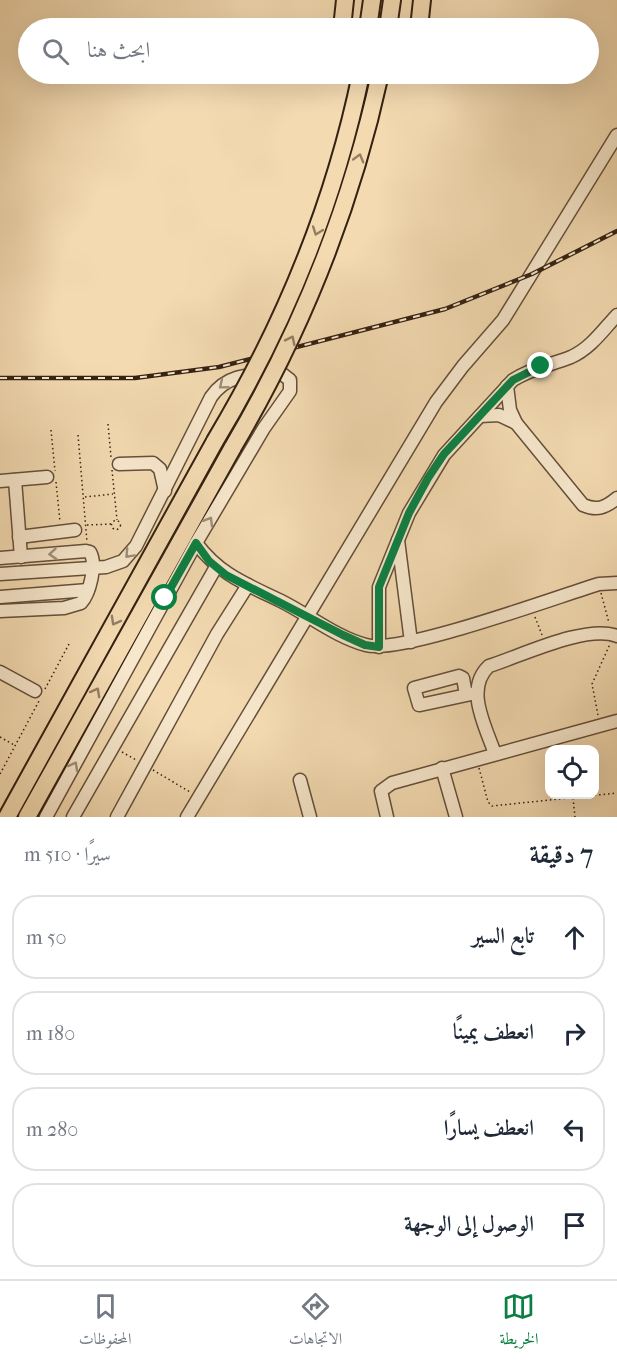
<!DOCTYPE html>
<html lang="ar">
<meta charset="utf-8">
<style>
:root{--surface:#fff;--page:#f6f6f7;--text:#1f2937;--muted:#747a83;--line:#e0e1e3;--accent:#0b8043}
body{margin:0;font-family:"IM FELL French Canon",Amiri,serif;background:var(--page);color:var(--text);direction:rtl}
.controls{position:absolute;right:18px;bottom:18px;display:grid;overflow:hidden;border-radius:12px;box-shadow:0 6px 24px #0002}
.controls button{width:54px;height:54px;display:grid;place-items:center;padding:0;border:0;border-bottom:2px solid var(--line);background:var(--surface);color:var(--text);font:30px sans-serif}
.stop{position:absolute;width:18px;height:18px;margin:-14px;border:4px solid #0b8043;border-radius:50%;background:#fff}
.stop.end{background:#0b8043;border-color:#fff;box-shadow:0 2px 6px #0008}
.list{margin:0;padding:0;list-style:none}
h2{display:flex;justify-content:space-between;align-items:center;height:78px;margin:0;padding:0 24px;font-size:26px}
h2 small{font-size:20px;font-weight:400;color:var(--muted)}
.list li{display:grid;grid-template-columns:39px 1fr auto;gap:18px;align-items:center;box-sizing:border-box;height:84px;margin:0 12px 12px;padding:0 12px;border:2px solid var(--line);border-radius:24px}
.list b{display:block;font-size:22px;white-space:nowrap}
.list em{font-size:20px;font-style:normal;color:var(--muted)}
.icon{flex:none;width:33px;height:33px;fill:none;stroke:currentColor;stroke-width:2;stroke-linecap:round;stroke-linejoin:round}
.map{position:relative;flex:none;width:617px;height:817px;overflow:hidden;direction:ltr}
.search{position:absolute;background:var(--surface);box-shadow:0 6px 24px #0002;left:18px;right:18px;top:18px;height:66px;display:flex;align-items:center;gap:15px;box-sizing:border-box;padding:0 21px;border-radius:33px;color:var(--muted);font-size:22px}
.sheet{height:462px;background:var(--surface)}
nav{display:flex;justify-content:space-around;align-items:center;box-sizing:border-box;height:84px;border-top:2px solid var(--line);background:var(--surface);font-size:16px;color:var(--muted)}
nav a{display:grid;justify-items:center;gap:3px}
nav .on{color:var(--accent)}
.map>svg:first-child{display:block}
</style>
<div class="map">
<svg width="617" height="817" viewBox="0 0 617 817">
<rect width="100%" height="100%" fill="#f3dab1"/>
<filter id="stains"><feTurbulence type="fractalNoise" baseFrequency=".00333" numOctaves="4"/><feColorMatrix values="0 0 0 0 .2 0 0 0 0 .09 0 0 0 0 .02 0 0 0 .5 -.17"/></filter>
<radialGradient id="worn" r=".72"><stop offset=".6" stop-color="#630" stop-opacity="0"/><stop offset="1" stop-color="#630" stop-opacity=".3"/></radialGradient>
<g fill="none" stroke-linecap="round" stroke-linejoin="round">
<defs>
<g id="minor">
<path d="M507 386 510 410 516 423 583 505C597 511 605 508 617 498"/>
<path d="M480 416 499 415 516 423"/>
<path d="M119 464 153 463 160 469 165 491"/>
<path d="M15 480 21 557"/>
<path d="M0 481 47 477"/>
<path d="M19 537 75 530"/>
<path d="M398 540 411 642"/>
<path d="M196 543C220 575 246 584 281 601 309 615 336 637 366 645 399 655 556 597 599 584L617 583"/>
<path d="M0 558 86 551 90 552C97 564 90 593 81 603L64 608 0 611"/>
<path d="M0 574 106 567 123 561 136 546 211 397C228 372 254 375 281 373L290 380V391L264 428 196 543 46 817"/>
<path d="M0 597 88 590"/>
<path d="M379 647V587L409 513 444 455 513 380C532 368 551 365 571 357 591 348 603 330 617 315"/>
<path d="M0 672 35 691"/>
<path d="M466 695 463 678 459 676 414 688 419 705H420L476 693"/>
<path d="M495 754C486 727 464 689 489 666 521 656 586 624 617 636"/>
<path d="M442 768 456 817"/>
<path d="M300 780 310 817"/>
<path d="M73 817 216 567"/>
<path d="M117 817 217 634 248 585"/>
<path d="M187 817 436 402 463 366 503 320 617 135"/>
<path d="M387 817 381 791 392 783 617 721"/>
</g>
<g id="highway">
<path d="M342 28 345 0"/>
<path d="M368 28 372 0"/>
<path d="M388 28 392 0"/>
<path d="M419 28 422 0"/>
<path d="M7 817 215 441"/>
<path d="M27 817 233 447"/>
</g>
</defs>
<use href="#minor" stroke="#644f3a" stroke-width="15"/>
<use href="#highway" stroke="#342112" stroke-width="20"/>
<g stroke="#342112" stroke-width="1.5" stroke-dasharray="1.5 3" stroke-linecap="butt">
<path d="M108 424 111 457"/>
<path d="M51 430 55 471"/>
<path d="M78 435 87 542"/>
<path d="M112 470 117 520"/>
<path d="M56 482 60 522"/>
<path d="M85 497 113 494"/>
<circle cx="116" cy="525" r="4.5"/>
<path d="M87 525 112 524"/>
<path d="M601 593 609 623"/>
<path d="M535 617 542 635"/>
<path d="M45 689 69 644"/>
<path d="M598 715 592 684 610 644"/>
<path d="M0 737 14 745"/>
<path d="M122 752 136 760"/>
<path d="M479 768 488 802 492 806 617 793"/>
<path d="M153 770 190 792"/>
<path d="M0 774 39 701"/>
<path d="M573 798 575 817"/>
</g>
<use href="#minor" stroke="#f7e7cc" stroke-width="12"/>
<use href="#highway" stroke="#f3dab1" stroke-width="16"/>
<defs>
<path id="rail" d="M0 378H135L219 367 445 309 532 274 617 231"/>
</defs>
<use href="#rail" stroke="#342112" stroke-width="4.5"/>
<use href="#rail" stroke="#f7e7cc" stroke-width="2" stroke-dasharray="7" stroke-linecap="butt"/>
<defs>
<g id="highway-bridge">
<path d="M215 441C284 326 334 205 361 74"/>
<path d="M233 447C302 330 351 207 380 74"/>
</g>
</defs>
<use href="#highway-bridge" stroke="#342112" stroke-width="20" stroke-linecap="butt"/>
<use href="#highway-bridge" stroke="#f3dab1" stroke-width="16"/>
</g>
<defs><path id="oneway-chevron" d="M-2-3.5L2.5 0L-2 3.5" fill="none" stroke-width="1.6" stroke-linecap="round" stroke-linejoin="round" transform="scale(1.5)"/></defs>
<g stroke="#947e62">
<use href="#oneway-chevron" transform="translate(359 158) rotate(-74)"/>
<use href="#oneway-chevron" transform="translate(317 231) rotate(110)"/>
<use href="#oneway-chevron" transform="translate(291 340) rotate(-64)"/>
<use href="#oneway-chevron" transform="translate(115 621) rotate(119)"/>
<use href="#oneway-chevron" transform="translate(96 692) rotate(-61)"/>
</g>
<g stroke="#9f8e78">
<use href="#oneway-chevron" transform="translate(223 385) rotate(141)"/>
<use href="#oneway-chevron" transform="translate(209 521) rotate(-59)"/>
<use href="#oneway-chevron" transform="translate(53 554) rotate(175)"/>
<use href="#oneway-chevron" transform="translate(129 554) rotate(133)"/>
<use href="#oneway-chevron" transform="translate(74 766) rotate(-61)"/>
</g>
<g fill="none" stroke-linecap="round" stroke-linejoin="round">
<path stroke="#0b8043" stroke-width="8" d="M165 598 196 543 209 561 226 575 343 635 365 645 379 647V587L409 513 428 478 444 454 513 380 541 366"/>
</g>
<rect width="100%" height="100%" filter="url(#stains)"/>
<rect width="100%" height="100%" fill="url(#worn)"/>
</svg>
<div class="controls">
<button><svg class="icon" aria-label="locate" viewBox="0 0 24 24"><circle cx="12" cy="12" r="6"/><path d="M12 2v4M12 18v4M2 12h4M18 12h4"/></svg></button>
</div>
<div class="stop" style="left:165px;top:598px"></div>
<div class="stop end" style="left:541px;top:366px"></div>
<div class="search"><svg class="icon" aria-label="search" viewBox="0 0 24 24"><circle cx="10" cy="10" r="6"/><path d="M15 15l6 6"/></svg>ابحث هنا</div>
</div>
<section class="sheet">
<h2>7 دقيقة<small>سيرًا · 510 m</small></h2>
<ul class="list">
<li><svg class="icon" aria-label="ahead" viewBox="0 0 24 24"><path d="M12 20V5M6 11l6-6 6 6"/></svg><div><b>تابع السير</b></div><em>50 m</em></li>
<li><svg class="icon" aria-label="right" viewBox="0 0 24 24"><path d="M7 20v-9h11M14 6l5 5-5 5"/></svg><div><b>انعطف يمينًا</b></div><em>180 m</em></li>
<li><svg class="icon" aria-label="left" viewBox="0 0 24 24"><path d="M17 20v-9H6M10 6l-5 5 5 5"/></svg><div><b>انعطف يسارًا</b></div><em>280 m</em></li>
<li><svg class="icon" aria-label="arrive" viewBox="0 0 24 24"><path d="M6 21V4h12l-3 4 3 4H6"/></svg><div><b>الوصول إلى الوجهة</b></div></li>
</ul>
</section>
<nav>
<a class="on"><svg class="icon" aria-label="map" viewBox="0 0 24 24"><path d="M3 6l6-2 6 2 6-2v14l-6 2-6-2-6 2zM9 4v14M15 6v14"/></svg>الخريطة</a>
<a><svg class="icon" aria-label="directions" viewBox="0 0 24 24"><path d="M12 3l9 9-9 9-9-9zM9 14v-3h6M13 9l2 2-2 2"/></svg>الاتجاهات</a>
<a><svg class="icon" aria-label="saved" viewBox="0 0 24 24"><path d="M7 4h10v16l-5-4-5 4z"/></svg>المحفوظات</a>
</nav>
